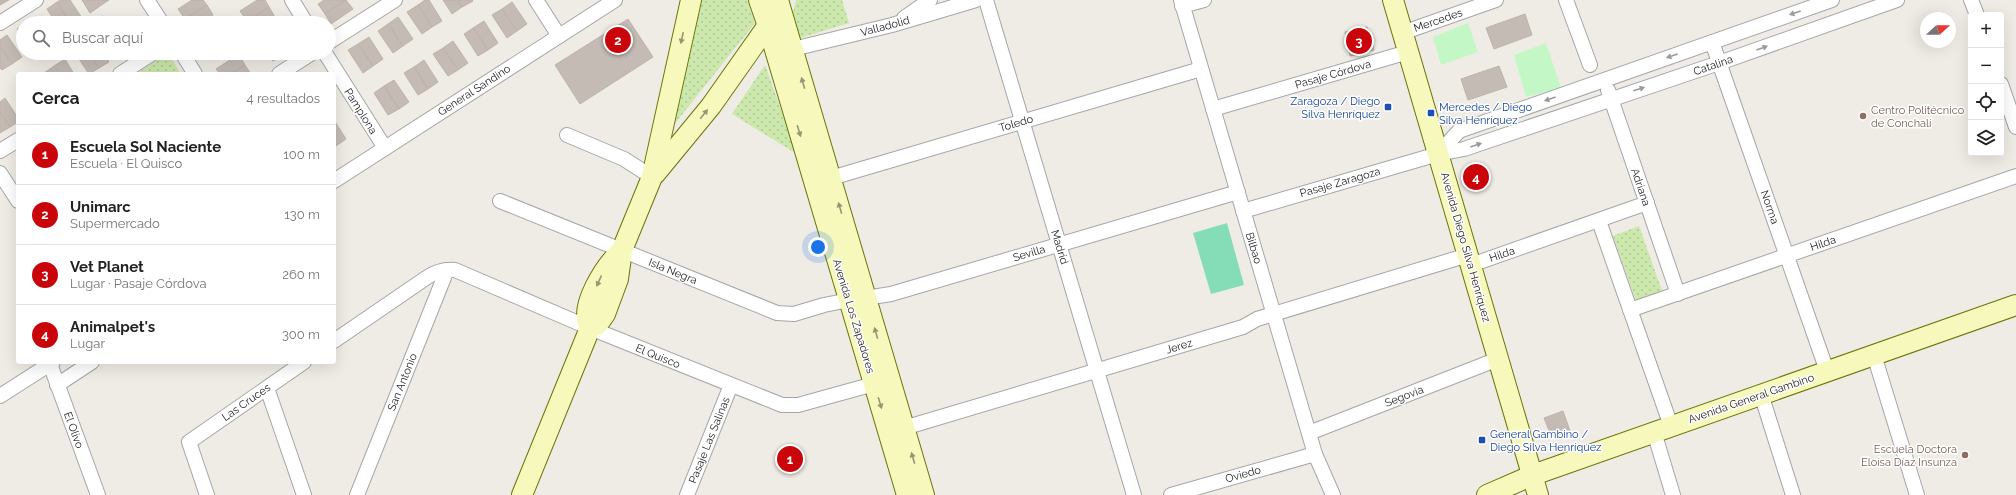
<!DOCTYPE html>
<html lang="es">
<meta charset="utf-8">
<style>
:root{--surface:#fff;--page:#f6f6f6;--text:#222;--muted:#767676;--line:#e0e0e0;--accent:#c9050b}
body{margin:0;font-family:Raleway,sans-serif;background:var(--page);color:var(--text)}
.controls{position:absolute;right:12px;top:12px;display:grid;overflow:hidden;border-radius:4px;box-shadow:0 4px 16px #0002}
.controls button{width:36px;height:36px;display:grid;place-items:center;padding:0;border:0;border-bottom:1px solid var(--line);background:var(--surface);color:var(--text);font:20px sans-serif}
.compass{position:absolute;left:1920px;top:12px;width:36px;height:36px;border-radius:50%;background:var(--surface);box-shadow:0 4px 16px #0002;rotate:69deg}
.you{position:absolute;left:818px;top:247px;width:14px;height:14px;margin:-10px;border:3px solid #fff;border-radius:50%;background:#1a73e8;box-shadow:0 0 0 6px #1a73e833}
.badge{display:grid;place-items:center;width:26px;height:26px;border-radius:50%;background:var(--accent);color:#fff;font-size:13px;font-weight:700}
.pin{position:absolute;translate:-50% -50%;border:2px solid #fff;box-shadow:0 1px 4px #0006}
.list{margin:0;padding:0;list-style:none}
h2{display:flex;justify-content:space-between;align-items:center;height:52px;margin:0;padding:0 16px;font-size:17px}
h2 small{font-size:13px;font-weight:400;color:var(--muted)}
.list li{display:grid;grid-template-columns:26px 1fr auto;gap:12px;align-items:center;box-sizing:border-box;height:60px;padding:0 16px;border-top:1px solid var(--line)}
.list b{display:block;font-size:15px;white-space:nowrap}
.list p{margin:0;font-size:13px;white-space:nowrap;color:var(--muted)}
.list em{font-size:13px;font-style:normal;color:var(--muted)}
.icon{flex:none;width:22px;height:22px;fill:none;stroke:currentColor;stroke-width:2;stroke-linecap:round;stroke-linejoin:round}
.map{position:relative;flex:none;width:2016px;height:495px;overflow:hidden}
.search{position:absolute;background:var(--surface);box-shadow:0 4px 16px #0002;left:16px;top:16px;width:320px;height:44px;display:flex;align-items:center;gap:10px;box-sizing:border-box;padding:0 14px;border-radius:22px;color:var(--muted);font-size:15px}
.panel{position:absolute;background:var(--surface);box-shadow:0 4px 16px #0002;left:16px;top:72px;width:320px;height:292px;border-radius:4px}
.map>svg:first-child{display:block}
</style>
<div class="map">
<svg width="2016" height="495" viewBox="0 0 2016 495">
<defs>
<pattern id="grass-dots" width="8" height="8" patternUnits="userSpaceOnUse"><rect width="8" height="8" fill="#cce8ac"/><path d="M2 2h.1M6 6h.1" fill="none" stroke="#afc794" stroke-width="1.8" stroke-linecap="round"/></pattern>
</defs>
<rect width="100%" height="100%" fill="#efece5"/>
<g fill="url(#grass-dots)">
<path d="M702 0H747L755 23 673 126Z"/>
<path d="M796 0H842L849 23 800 38 792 17Z"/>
<path d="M168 53 181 74H136Z"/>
<path d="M765 65 797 154 732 114Z"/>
<path d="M1639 226 1662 291 1636 301 1613 236Z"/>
</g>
<g fill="#c3f8c6">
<path d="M1468 23 1478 52 1441 65 1433 37Z"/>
<path d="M1546 43 1561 88 1526 97 1514 55Z"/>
</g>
<path fill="#85ddb8" d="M1227 223 1244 285 1211 294 1193 233Z"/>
<g fill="#c4bbb5" stroke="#c1b2a8">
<path d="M0 0H9L0 5Z"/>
<path d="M61 0H70L82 18 74 23H70L57 2Z"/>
<path d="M82 0H97L100 6 90 13Z"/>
<path d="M97 0H109L100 6Z"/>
<path d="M192 0H203L207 5 185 19 178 9Z"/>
<path d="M257 0H265L269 7 247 21 240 11Z"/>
<path d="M324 0H346L325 14 318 4Z"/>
<path d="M346 0 353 9 331 24 325 14Z"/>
<path d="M425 0H429L442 21 432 27 418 5Z"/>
<path d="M443 0H458L462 7 452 14Z"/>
<path d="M458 0H472L473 1 462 7Z"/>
<path d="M57 2 70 23H56L47 9Z"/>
<path d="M512 2 527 24 517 31 502 9Z"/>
<path d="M207 5 213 15 201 23H187L185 19Z"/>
<path d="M418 5 432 27 422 34 407 12Z"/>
<path d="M269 7 275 17 266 23H248L247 21Z"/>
<path d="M502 9 517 31 507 38 492 15Z"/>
<path d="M1525 14 1532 35 1494 49 1486 28Z"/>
<path d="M37 16 41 23H27V22Z"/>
<path d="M398 17 413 39 403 46 388 24Z"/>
<path d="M628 19 653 57 580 104 555 65Z"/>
<path d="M484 21 498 43 488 50 473 28Z"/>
<path d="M388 24 403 46 393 53 378 31Z"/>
<path d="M23 25V39L17 29Z"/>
<path d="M1367 27 1374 50 1350 56 1345 32Z"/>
<path d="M473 28 488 50 478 56 464 34Z"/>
<path d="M7 35 22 57 12 64 0 46V40Z"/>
<path d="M369 37 383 59 373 66 358 44Z"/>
<path d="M453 41 468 63 458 70 443 48Z"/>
<path d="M358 44 373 66 363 73 348 50Z"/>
<path d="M0 46 12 64 2 70 0 68Z"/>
<path d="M443 48 458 70 448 76 433 54Z"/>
<path d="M75 53H89L99 68 89 74Z"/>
<path d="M89 53H104L109 62 99 68Z"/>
<path d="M206 53H219L210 59Z"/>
<path d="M268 53H285L273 61Z"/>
<path d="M239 54 245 65 230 74H220L216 69Z"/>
<path d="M65 59 74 74H60L54 66Z"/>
<path d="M424 60 438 82 428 89 414 67Z"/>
<path d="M245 65 251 74H230Z"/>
<path d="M54 66 60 74H45L44 73Z"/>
<path d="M1499 66 1507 87 1468 100 1461 79Z"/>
<path d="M414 67 428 89 418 95 404 73Z"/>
<path d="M394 80 409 102 399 109 384 86Z"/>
<path d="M384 86 399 109 388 115 374 93Z"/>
<path d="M5 98 18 118V122L10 127 0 112V102Z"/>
<path d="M0 112 10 127 0 133Z"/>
<path d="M334 120 346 139 336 146 334 142Z"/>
<path d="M1482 169 1486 181 1471 186 1467 174Z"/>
<path d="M1563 411 1570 431 1552 438 1544 418Z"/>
</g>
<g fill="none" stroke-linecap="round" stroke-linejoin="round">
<defs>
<g id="street">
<path d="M147 0 162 23"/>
<path d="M292 0 306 23"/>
<path d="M536 0 559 36"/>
<path d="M986 0 1134 495"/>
<path d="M1181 0 1315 454 1333 495"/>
<path d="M1566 0 1590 65"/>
<path d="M1971 0 1977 15"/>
<path d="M1182 6 1204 0"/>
<path d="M904 18 930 0"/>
<path d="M0 23 36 0"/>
<path d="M1402 33 1496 0"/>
<path d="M329 42 395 0"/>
<path d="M1712 42 1827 371"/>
<path d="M793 49 892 25 976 0"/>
<path d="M182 53 195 74"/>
<path d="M325 53 385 148"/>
<path d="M120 74 153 53"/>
<path d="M279 74 312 53"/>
<path d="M2001 84 2016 127"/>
<path d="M1608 90 1678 294"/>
<path d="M1213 109 1408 52"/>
<path d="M567 135 624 159 652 177"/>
<path d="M0 151 18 140"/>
<path d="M1438 154 1459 131 1832 0"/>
<path d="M0 173 18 201"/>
<path d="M831 178 1201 69"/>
<path d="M334 181 615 0"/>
<path d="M500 201 777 313 794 314 824 305 849 300"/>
<path d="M1243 211 1438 154 1464 149 1719 63 1897 0"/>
<path d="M1599 221 1671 426"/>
<path d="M1471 265 1647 203"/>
<path d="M866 298 891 294 1238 192"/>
<path d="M1630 310 2016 176"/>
<path d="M334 341 426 278C435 272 444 269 455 270L590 328 782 405H798L874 384"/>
<path d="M1874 355 1917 495"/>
<path d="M50 364 98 495"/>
<path d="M57 385 92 362"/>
<path d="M267 388 304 495"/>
<path d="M1761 394 1793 495"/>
<path d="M0 396 53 362"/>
<path d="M897 430 1243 327 1257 319 1468 255"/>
<path d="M1654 432 1673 495"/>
<path d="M1309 433 1498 359"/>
<path d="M207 495 189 442 304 362"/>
<path d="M357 495 447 270"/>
<path d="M687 495 731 385"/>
<path d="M1171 495 1315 454"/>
</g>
<g id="secondary">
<path d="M759 0 768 26 907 495"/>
<path d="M778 0 924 495"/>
<path d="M1393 0 1538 495"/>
<path d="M655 174 711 106 773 18"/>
<path d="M590 328C578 306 606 265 622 250"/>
<path d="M522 495 590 328 598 324 605 314 618 279 622 250 652 177 691 0"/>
<path d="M1487 495 1533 475 2016 305"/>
</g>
</defs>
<use href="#street" stroke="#a6a6a6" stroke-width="16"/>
<use href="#secondary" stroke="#6c7407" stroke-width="22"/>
<use href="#street" stroke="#fff" stroke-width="14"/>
<use href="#secondary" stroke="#f7f8bb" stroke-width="20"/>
</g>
<defs><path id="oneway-solid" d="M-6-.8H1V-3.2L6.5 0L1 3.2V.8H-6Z"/></defs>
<g fill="#9a9a9a">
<use href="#oneway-solid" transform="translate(1795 13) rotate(161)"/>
<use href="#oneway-solid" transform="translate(1762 48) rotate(-20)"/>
<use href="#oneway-solid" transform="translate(1672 56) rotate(161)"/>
<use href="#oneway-solid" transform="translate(1639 89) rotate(-18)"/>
<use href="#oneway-solid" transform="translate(1550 99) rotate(161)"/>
<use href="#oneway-solid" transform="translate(1476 145) rotate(-19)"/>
</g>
<g fill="#969675">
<use href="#oneway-solid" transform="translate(682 38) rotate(102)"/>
<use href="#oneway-solid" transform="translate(803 83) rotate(-106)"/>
<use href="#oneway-solid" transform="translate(704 114) rotate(-51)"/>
<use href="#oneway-solid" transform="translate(799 131) rotate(73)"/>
<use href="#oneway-solid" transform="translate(840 208) rotate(-106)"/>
<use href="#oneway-solid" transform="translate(599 281) rotate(114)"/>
<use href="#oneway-solid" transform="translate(876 333) rotate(-106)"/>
<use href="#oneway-solid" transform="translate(880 403) rotate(73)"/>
<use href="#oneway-solid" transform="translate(913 458) rotate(-106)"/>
</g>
<g fill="#1a4fb4" stroke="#fff" stroke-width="1.5">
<rect x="1384" y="103" width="8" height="8" rx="2"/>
<rect x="1427" y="109" width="8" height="8" rx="2"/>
<rect x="1478" y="436" width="8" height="8" rx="2"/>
</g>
<g fill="#8d6e63" stroke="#fff" stroke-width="1.5">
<circle cx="1863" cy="116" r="4"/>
<circle cx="1965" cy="455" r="4"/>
</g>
<g text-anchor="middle" stroke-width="3" stroke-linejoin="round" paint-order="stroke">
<g font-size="11" fill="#1f1f1f" stroke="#fff">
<text transform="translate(1438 20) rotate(-19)" y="4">Mercedes</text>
<text transform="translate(885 26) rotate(-15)" y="4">Valladolid</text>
<text transform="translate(1713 65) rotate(-19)" y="4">Catalina</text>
<text transform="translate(1333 74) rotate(-16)" y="4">Pasaje Córdova</text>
<text transform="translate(474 90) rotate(-33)" y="4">General Sandino</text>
<text transform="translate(361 111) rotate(58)" y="4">Pamplona</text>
<text transform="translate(1016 123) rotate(-16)" y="4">Toledo</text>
<text transform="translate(1340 182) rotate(-16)" y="4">Pasaje Zaragoza</text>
<text transform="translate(1641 187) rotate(71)" y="4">Adriana</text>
<text transform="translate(1770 207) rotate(71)" y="4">Norma</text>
<text transform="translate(1823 243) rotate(-19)" y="4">Hilda</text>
<text transform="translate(1060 247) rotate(73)" y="4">Madrid</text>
<text transform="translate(1466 247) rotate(74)" y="4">Avenida Diego Silva Henríquez</text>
<text transform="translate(1254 248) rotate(73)" y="4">Bilbao</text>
<text transform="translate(1029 253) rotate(-16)" y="4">Sevilla</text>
<text transform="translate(1502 254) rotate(-19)" y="4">Hilda</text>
<text transform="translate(673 271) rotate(22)" y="4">Isla Negra</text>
<text transform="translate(854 316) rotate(73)" y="4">Avenida Los Zapadores</text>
<text transform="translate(1179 346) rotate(-17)" y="4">Jerez</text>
<text transform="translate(658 356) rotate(22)" y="4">El Quisco</text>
<text transform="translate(402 382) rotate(-68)" y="4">San Antonio</text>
<text transform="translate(1404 396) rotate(-21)" y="4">Segovia</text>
<text transform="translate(1751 398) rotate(-19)" y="4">Avenida General Gambino</text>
<text transform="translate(246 402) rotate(-35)" y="4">Las Cruces</text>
<text transform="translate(74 430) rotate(70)" y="4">El Olivo</text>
<text transform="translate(709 440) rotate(-68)" y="4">Pasaje Las Salinas</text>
<text transform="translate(1243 474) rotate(-16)" y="4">Oviedo</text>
</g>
<g font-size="11" fill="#164399" stroke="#fff" text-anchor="start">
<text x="1380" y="105" text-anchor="end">Zaragoza / Diego<tspan x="1380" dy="13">Silva Henríquez</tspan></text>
<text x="1439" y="111">Mercedes / Diego<tspan x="1439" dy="13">Silva Henríquez</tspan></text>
<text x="1490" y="438">General Gambino /<tspan x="1490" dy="13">Diego Silva Henríquez</tspan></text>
</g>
<g font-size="11" fill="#785e54" stroke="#fff" text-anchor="start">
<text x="1871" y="114">Centro Politécnico<tspan x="1871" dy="13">de Conchalí</tspan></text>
<text x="1957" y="453" text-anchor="end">Escuela Doctora<tspan x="1957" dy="13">Eloísa Díaz Insunza</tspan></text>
</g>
</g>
</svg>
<div class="controls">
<button>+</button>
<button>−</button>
<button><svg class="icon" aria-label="locate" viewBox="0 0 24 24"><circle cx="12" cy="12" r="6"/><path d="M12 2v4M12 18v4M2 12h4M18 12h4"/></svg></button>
<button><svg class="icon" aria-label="layers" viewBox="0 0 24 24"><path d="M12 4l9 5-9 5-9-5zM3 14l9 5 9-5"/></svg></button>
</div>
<svg class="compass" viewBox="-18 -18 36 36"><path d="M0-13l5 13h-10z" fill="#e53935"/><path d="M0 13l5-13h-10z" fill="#767676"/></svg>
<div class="you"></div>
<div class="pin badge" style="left:790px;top:459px">1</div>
<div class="pin badge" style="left:618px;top:40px">2</div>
<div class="pin badge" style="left:1359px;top:41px">3</div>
<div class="pin badge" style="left:1476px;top:177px">4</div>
<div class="search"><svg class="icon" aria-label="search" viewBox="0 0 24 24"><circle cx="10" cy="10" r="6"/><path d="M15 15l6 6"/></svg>Buscar aquí</div>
<section class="panel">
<h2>Cerca<small>4 resultados</small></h2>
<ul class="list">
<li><span class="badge">1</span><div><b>Escuela Sol Naciente</b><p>Escuela · El Quisco</p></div><em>100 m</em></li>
<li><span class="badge">2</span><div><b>Unimarc</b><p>Supermercado</p></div><em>130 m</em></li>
<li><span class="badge">3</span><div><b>Vet Planet</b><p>Lugar · Pasaje Córdova</p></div><em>260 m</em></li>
<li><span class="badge">4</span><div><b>Animalpet's</b><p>Lugar</p></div><em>300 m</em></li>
</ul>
</section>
</div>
